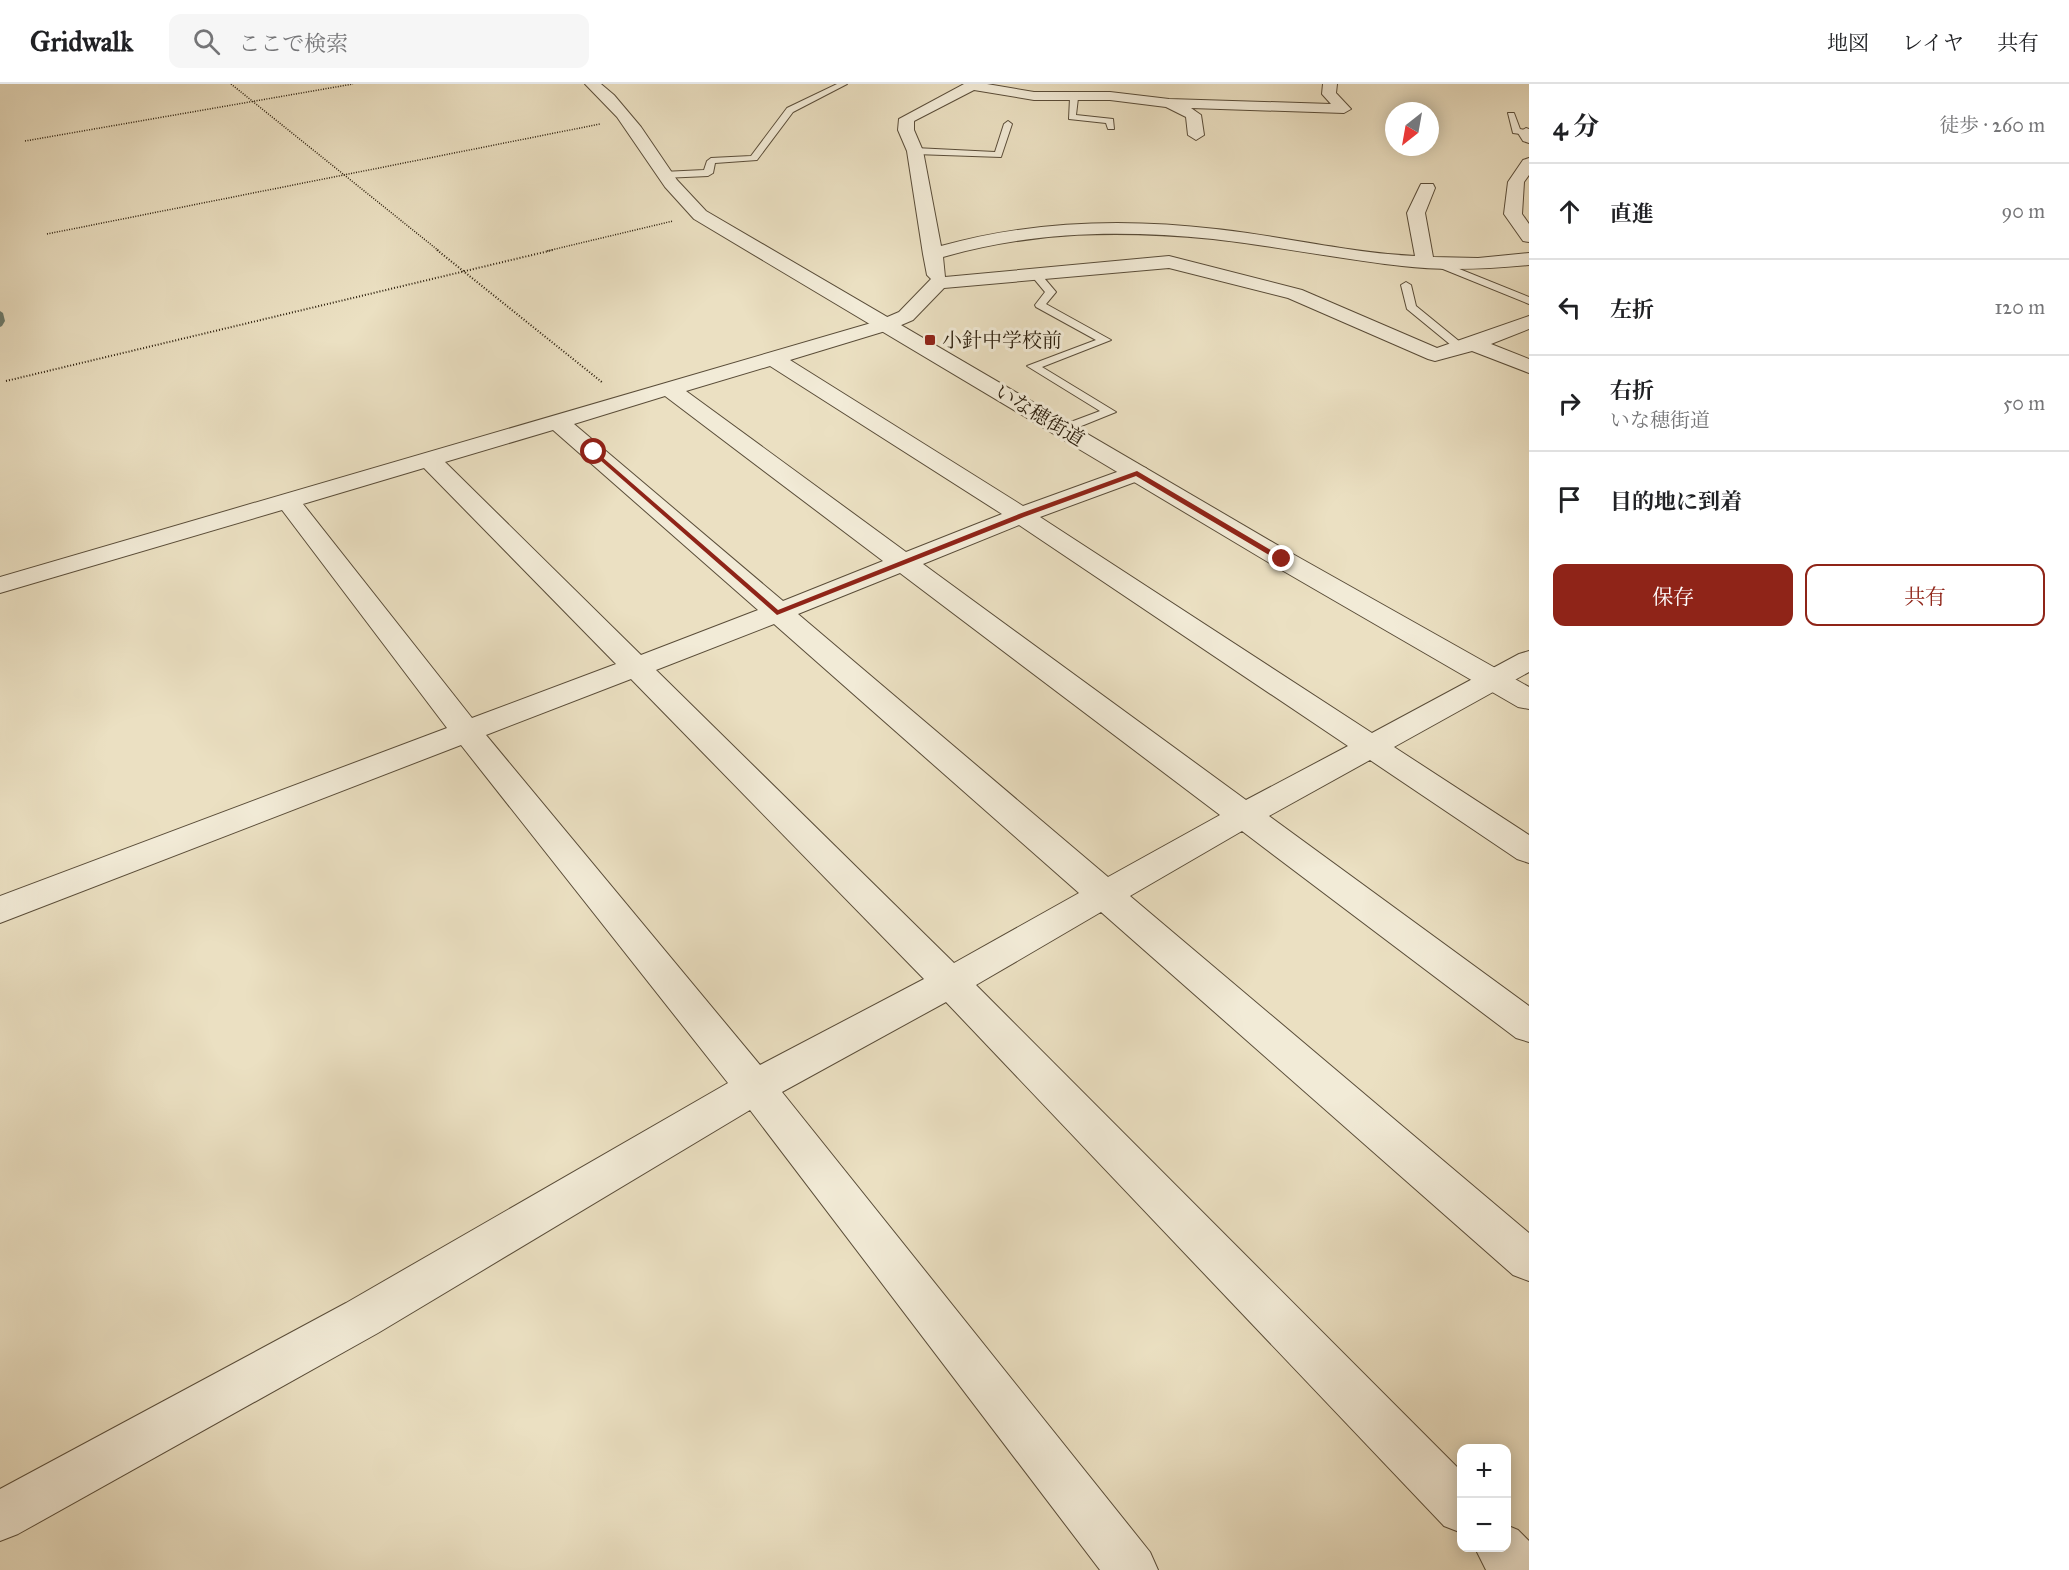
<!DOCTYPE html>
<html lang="ja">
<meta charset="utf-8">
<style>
:root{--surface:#fff;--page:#f6f6f6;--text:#202124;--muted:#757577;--line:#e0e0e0;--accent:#8f2418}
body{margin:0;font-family:"IM FELL Great Primer","Noto Serif JP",serif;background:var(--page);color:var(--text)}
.controls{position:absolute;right:18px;bottom:18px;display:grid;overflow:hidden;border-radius:12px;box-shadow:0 3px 15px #0003}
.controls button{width:54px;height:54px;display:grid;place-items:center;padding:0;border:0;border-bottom:2px solid var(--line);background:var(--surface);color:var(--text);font:30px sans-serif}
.compass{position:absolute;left:1385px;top:18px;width:54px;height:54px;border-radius:50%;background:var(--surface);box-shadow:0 3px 15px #0003;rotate:211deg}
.stop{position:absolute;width:18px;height:18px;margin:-14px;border:4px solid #8f2418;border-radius:50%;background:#fff}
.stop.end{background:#8f2418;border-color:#fff;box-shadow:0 2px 6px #0008}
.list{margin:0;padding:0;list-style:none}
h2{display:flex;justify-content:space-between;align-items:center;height:78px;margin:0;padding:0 24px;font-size:26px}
h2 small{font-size:20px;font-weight:400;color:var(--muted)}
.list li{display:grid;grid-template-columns:39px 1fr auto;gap:18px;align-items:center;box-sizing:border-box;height:96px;padding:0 24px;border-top:2px solid var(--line)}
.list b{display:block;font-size:22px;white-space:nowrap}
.list p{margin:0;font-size:20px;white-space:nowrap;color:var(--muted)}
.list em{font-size:20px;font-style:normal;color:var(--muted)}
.actions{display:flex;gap:12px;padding:18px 24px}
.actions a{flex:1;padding:14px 0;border:2px solid var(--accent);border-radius:12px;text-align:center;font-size:21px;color:var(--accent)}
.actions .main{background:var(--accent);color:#fff}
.icon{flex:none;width:33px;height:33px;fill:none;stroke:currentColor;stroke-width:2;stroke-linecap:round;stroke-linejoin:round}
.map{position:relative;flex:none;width:1529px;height:1486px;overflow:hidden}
header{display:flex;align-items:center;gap:36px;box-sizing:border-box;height:84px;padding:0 30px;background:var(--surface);border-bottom:2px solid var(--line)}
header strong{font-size:28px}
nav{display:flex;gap:33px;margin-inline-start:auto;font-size:21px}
.search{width:420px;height:54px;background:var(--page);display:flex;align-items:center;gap:15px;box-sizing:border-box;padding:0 21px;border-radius:12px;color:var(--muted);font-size:22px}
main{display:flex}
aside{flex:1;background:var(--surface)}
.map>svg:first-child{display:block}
</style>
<header>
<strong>Gridwalk</strong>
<div class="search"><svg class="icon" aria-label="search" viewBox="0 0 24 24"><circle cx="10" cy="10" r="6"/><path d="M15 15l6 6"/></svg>ここで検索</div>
<nav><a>地図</a><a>レイヤ</a><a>共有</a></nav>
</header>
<main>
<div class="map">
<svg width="1529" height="1486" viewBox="0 0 1529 1486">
<rect width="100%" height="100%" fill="#ebe0c2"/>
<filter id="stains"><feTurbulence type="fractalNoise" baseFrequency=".00333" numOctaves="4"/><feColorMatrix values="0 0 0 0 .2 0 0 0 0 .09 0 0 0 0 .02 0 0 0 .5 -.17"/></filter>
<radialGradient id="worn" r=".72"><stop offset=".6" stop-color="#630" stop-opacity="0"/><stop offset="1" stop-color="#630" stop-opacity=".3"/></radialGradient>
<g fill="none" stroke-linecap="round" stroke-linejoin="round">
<path fill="#6c7d6f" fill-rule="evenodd" d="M0 227 3 229 5 237 2 242 0 243Z"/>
<defs>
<g id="service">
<path d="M837 0H847L793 28 757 76 715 79 713 89 708 92 663 94 658 91 663 88 704 86 707 77 711 74 751 72 787 24Z"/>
<path d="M1074 12 1078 14 1076 31 1113 35 1114 45H1108L1106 39 1069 35 1070 14Z"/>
<path d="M1508 29H1514L1520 45 1529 47V51L1513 49Z"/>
<path d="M1008 37 1012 40 1001 73 915 70 911 67 915 64 995 68 1004 40Z"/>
<path d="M1437 176 1529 213V220L1433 181 1432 179Z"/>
<path d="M1035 187 1039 188 1056 208 1046 220 1111 256 1042 283 1116 328 1064 349 1060 348 1058 345 1060 342 1100 327 1027 282 1096 256 1036 223 1035 221 1045 208 1030 190Z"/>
<path d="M1406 198 1411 201 1416 222 1465 262V266H1457L1407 225 1401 201Z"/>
</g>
<g id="minor">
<path d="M964 0H987L1034 8H1110L1169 15 1331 20 1322 10 1323 0H1337L1336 9 1351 25 1344 29 1191 24 1201 31 1204 51 1196 56 1188 51 1186 33 1166 23 1110 16H1034L974 6 914 37V46L923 67 941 162C1031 137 1123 134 1216 145 1281 152 1350 169 1415 172L1407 129 1419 104 1421 100H1433L1435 104 1425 129 1433 173 1478 174 1529 169V181C1487 185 1444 187 1402 182 1339 175 1276 162 1213 155 1120 146 1034 147 943 173L945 193 1169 172 1302 206 1437 264 1529 232V245L1491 260 1529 275V289L1472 267 1435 277 1428 275 1288 214 1169 184 944 204 913 236 892 245 790 276 1023 422 1128 384 1137 382 1146 384 1149 389 1146 394 1040 433 1372 649 1519 570 1529 567V588L1394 663 1529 751V779L1517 775 1370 676 1269 732 1529 922V958L1516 954 1242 747 1130 812 1529 1149V1197L1513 1191 1101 828 976 901 1462 1388V1449L1444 1442 946 918 782 1008 1150 1468 1158 1486H1100L750 1026 378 1249 18 1450 0 1457V1405L346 1219 728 999 461 661 0 839V812L447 644 282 426 0 509V493L878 237 899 228 931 195 927 191 923 170 907 67 898 46 899 35ZM770 282 1002 430 906 468 686 307ZM665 312 883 477 783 517 574 340ZM553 346 758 526 641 571 445 378ZM424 384 616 580 472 634 303 420ZM1019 441 1348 662 1246 716 923 480ZM900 489 1220 731 1108 793 798 530ZM774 540 1079 809 954 879 656 586ZM631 595 924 895 760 981 486 651Z"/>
<path d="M1526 44 1529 45V59L1523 57 1518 49Z"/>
<path d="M1529 74V91L1524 98 1522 130 1529 140V158L1523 157 1504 130 1508 98 1523 76Z"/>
<path d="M1506 1441 1518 1446 1529 1457V1486H1486L1475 1464H1506Z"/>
</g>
<path id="tertiary" d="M585 0H601L614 11 641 43 677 96 706 127 1291 469 1529 603V625L1518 623 1273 481 694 135 665 103 617 33Z"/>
</defs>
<use href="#service" stroke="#5a4d39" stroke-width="2"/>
<use href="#minor" stroke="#5a4d39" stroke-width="2"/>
<use href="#tertiary" stroke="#5a4d39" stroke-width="2"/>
<g stroke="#291c0b" stroke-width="1.5" stroke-dasharray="1 1.5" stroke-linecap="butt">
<path d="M231 0 439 167"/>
<path d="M25 57 353 0"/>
<path d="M47 150 600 40"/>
<path d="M547 167 673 137"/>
</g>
<g stroke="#291c0b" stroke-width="2" stroke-dasharray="1 2" stroke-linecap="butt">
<path d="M437 166 603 299"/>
<path d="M6 297 553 166"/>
</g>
<use href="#service" fill="#f2ebd7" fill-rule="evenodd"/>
<use href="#minor" fill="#f2ebd7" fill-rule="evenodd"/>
<use href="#tertiary" fill="#f2ebd7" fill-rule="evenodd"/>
</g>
<path fill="#8f2418" d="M594 366 778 526 1019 430 1137 387 1286 475 1279 477 1136 392 1024 433 777 531 592 369Z"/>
<rect fill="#8f2418" stroke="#f2ebd7" stroke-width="2" x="924" y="250" width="12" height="12" rx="3"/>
<g text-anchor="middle" stroke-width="6" stroke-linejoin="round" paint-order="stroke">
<g font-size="20" fill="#291c0b" stroke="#f2ebd7" text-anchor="start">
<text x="942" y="263">小針中学校前</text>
</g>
<g font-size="20" fill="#291c0b" stroke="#f2ebd7">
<text transform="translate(1040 331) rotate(31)" y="7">いな穂街道</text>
</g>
</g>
<rect width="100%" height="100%" filter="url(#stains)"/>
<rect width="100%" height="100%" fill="url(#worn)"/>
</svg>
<div class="controls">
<button>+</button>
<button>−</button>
</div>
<svg class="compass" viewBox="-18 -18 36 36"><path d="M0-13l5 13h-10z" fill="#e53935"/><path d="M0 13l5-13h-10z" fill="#757577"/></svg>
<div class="stop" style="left:594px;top:368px"></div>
<div class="stop end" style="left:1282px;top:475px"></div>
</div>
<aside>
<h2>4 分<small>徒歩 · 260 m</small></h2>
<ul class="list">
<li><svg class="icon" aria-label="ahead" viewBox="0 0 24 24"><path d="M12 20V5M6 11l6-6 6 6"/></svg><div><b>直進</b></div><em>90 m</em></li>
<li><svg class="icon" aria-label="left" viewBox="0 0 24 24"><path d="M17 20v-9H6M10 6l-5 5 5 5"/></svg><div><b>左折</b></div><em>120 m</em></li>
<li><svg class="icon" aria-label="right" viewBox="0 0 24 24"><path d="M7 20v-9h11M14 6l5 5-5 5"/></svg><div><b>右折</b><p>いな穂街道</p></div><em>50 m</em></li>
<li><svg class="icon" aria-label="arrive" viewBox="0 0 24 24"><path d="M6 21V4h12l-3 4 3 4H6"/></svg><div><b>目的地に到着</b></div></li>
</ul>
<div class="actions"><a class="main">保存</a><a>共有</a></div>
</aside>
</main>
